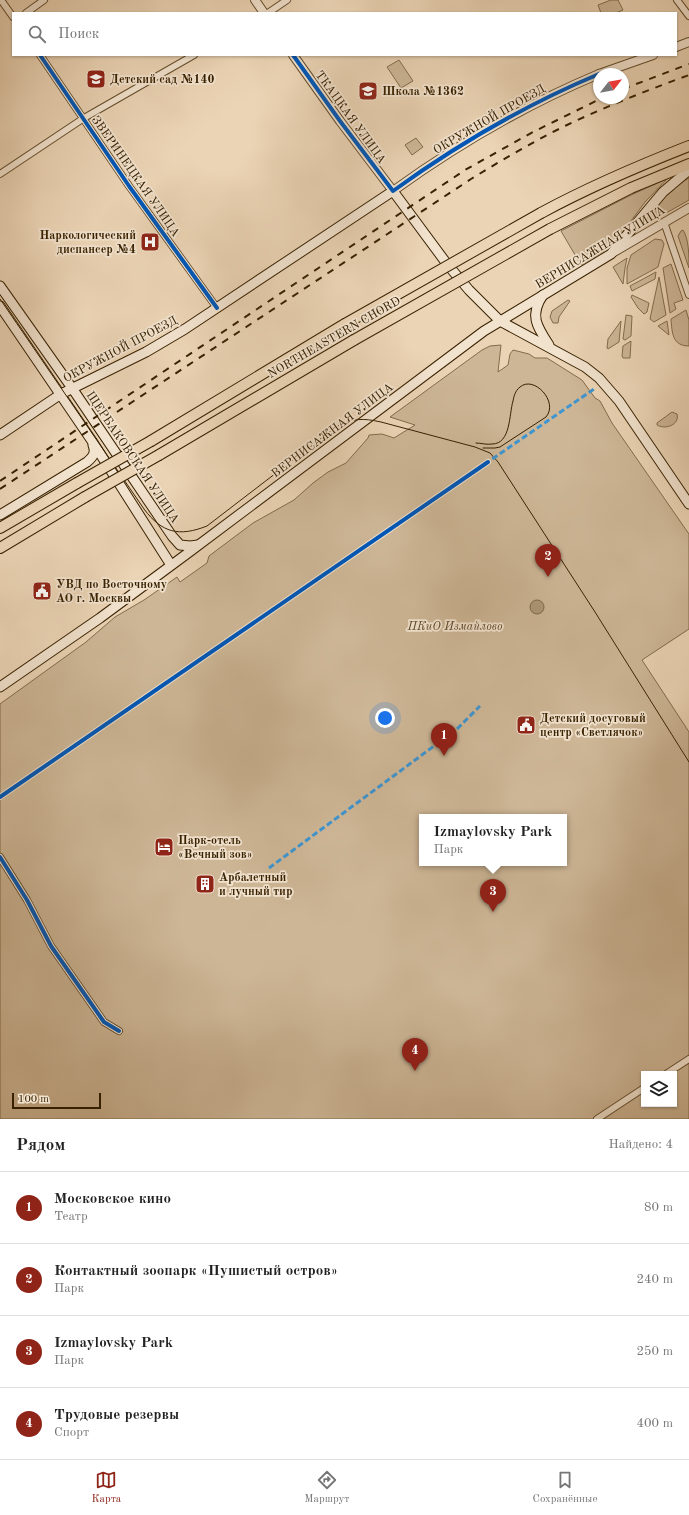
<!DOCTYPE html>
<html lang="ru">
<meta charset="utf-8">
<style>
:root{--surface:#fff;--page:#f2f2f2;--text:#222;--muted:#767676;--line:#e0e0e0;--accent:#8f2418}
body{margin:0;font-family:"Old Standard TT",serif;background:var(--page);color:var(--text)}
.controls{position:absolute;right:12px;bottom:12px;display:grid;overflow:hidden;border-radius:0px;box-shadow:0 1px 3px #0004}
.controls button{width:36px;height:36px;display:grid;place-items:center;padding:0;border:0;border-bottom:1px solid var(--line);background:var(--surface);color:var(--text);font:20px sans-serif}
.compass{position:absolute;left:593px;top:68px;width:36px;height:36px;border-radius:50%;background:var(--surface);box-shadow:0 1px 3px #0004;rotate:59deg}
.scale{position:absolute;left:12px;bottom:10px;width:89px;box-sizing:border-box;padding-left:4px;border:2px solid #382100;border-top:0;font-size:11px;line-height:14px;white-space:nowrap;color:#382100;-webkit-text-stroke:3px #f2e3cf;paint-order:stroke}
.you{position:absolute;left:385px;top:718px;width:14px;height:14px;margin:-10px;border:3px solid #fff;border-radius:50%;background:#1a73e8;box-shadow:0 0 0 6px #1a73e833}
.badge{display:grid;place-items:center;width:26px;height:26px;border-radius:50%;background:var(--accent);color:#fff;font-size:13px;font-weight:700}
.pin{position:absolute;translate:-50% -33px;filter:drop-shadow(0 1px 2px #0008)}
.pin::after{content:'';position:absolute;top:21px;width:14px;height:12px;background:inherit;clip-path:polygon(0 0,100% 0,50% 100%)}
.popup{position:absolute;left:419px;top:814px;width:148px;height:52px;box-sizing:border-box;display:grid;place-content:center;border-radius:0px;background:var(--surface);filter:drop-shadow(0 1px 3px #0005);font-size:13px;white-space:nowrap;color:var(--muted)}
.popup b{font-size:15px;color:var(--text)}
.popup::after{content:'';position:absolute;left:50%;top:100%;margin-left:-8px;border:8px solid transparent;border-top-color:var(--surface)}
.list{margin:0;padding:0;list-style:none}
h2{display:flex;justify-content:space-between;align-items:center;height:52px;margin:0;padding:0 16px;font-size:17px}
h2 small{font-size:13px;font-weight:400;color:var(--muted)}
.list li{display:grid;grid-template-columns:26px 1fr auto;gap:12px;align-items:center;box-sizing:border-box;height:72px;padding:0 16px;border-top:1px solid var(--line)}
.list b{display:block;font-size:15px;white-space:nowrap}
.list p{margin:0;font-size:13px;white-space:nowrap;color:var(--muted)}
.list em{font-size:13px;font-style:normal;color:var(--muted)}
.icon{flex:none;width:22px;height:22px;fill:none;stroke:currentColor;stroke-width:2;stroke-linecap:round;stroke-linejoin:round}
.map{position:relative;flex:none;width:689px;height:1119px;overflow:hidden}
.search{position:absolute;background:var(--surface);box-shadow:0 1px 3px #0004;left:12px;right:12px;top:12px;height:44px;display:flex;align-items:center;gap:10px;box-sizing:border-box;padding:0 14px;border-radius:0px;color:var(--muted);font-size:15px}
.sheet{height:340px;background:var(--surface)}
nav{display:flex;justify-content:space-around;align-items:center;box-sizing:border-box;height:56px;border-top:1px solid var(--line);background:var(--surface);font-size:11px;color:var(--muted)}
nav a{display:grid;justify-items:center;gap:2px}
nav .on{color:var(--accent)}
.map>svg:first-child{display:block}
</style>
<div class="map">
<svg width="689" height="1119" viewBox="0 0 689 1119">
<rect width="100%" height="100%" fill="#ebd4b5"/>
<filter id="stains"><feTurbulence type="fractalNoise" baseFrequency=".005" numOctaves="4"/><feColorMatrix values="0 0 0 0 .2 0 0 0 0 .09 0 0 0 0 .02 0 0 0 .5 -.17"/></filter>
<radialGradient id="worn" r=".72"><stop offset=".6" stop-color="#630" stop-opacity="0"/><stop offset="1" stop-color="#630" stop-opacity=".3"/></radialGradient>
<g fill="#cdb696" stroke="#826c4b" fill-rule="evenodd">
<path d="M611 0H618L623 10 616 13H601L598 5Z"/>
<path d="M399 60 413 81 401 88 387 67Z"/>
<path d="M416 138 423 147 412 155 405 145Z"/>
<path d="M668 178 645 202 622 233 604 251 581 265 561 231 629 196Z"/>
<path d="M689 178V200L640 228C654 210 668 188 689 178Z"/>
<path d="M683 230C689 239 689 256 689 268L678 236 681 231Z"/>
<path d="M655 239 662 240 664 244 658 267 627 284V268L631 255Z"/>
<path d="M627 258 625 268 623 284 613 267Z"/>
<path d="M671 264 683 300 674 303 676 309 670 313 663 268Z"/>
<path d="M656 272 655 279 632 291 630 286Z"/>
<path d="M659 277 666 315 654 322 650 319Z"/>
<path d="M632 295 649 303 647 312 644 314 638 308 631 297Z"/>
<path d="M568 300 570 301 559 317 558 323H553L550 317 552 311Z"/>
<path d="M686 310 689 320V346C672 346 672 332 671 319Z"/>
<path d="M626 315 632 316 631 336 625 340 623 339Z"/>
<path d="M621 321 619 342 608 349 607 348 608 339Z"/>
<path d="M667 321 669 335 658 326Z"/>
<path d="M631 341 630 358H623L622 356 623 346Z"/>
<path d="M501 345 498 372 508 365 510 354 513 350 529 354 535 358H547L582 380 595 398 600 401 612 423 689 534V629L642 660 689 732V1119H0V704L86 642 115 617 144 600 177 577 180 582 207 563 209 556 253 523 294 500 313 483 328 472 346 463 368 438 369 435 382 434 394 438 415 425 390 417 482 350 490 346ZM422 817H564V863H422ZM644 1074H674V1104H644Z"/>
<path d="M672 412 677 414C680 425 665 430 657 425V423Z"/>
</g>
<circle fill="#ae9777" stroke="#7f6847" cx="537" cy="607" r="7"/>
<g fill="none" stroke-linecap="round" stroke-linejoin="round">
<defs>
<g id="minor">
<path d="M1 0 13 17"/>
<path d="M677 0 689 16"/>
<path d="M26 13 44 0"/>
<path d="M268 13 287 0"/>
<path d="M40 55 129 186 217 308"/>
<path d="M0 174 84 118 194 55"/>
<path d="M664 222 689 295"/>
<path d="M0 857 27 900 51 946 104 1022 119 1031"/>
<path d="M666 1074 689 1059"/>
<path d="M597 1119 644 1088"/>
</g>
<g id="tertiary">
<path d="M255 0 264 13"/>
<path d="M676 47 689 42"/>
<path d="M293 55 340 121 393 191C458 144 525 105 599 74"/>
<path d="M599 74 653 55"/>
<path d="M614 252 689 208"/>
</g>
<g id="secondary">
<path d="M0 286 72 388 172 536 180 545 190 546 198 545"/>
<path d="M543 295C529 315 537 327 549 345"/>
<path d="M0 306 92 441 171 565"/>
<path d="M0 435 61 394 146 352 185 329 393 191 447 264 469 290 500 321 585 367 599 378 619 401 689 504"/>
<path d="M0 515 87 462C93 457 96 453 93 445"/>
<path d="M0 687 100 618 188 553 484 331 611 254 663 192 689 170"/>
</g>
<g id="primary">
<path d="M541 213C589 187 638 166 689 146"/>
<path d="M550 229 631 188 689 164"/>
<path d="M151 441 345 324"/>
<path d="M159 455 354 340"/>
<path d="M0 528 77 483"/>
<path d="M0 548 85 497"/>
</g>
</defs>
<use href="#minor" stroke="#654e2d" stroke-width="8"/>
<use href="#tertiary" stroke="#654e2d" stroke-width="10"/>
<use href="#secondary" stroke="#382100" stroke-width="11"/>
<use href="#primary" stroke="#382100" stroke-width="12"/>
<use href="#minor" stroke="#f2e3cf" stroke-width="6"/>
<use href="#tertiary" stroke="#f2e3cf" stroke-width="8"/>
<use href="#secondary" stroke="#f2e3cf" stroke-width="9"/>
<use href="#primary" stroke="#ebd4b5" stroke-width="10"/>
<g stroke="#382100" stroke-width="1">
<path d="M0 299 144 509C162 533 179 537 207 526L336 427C353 418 363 418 381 422L475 447 490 453 498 462 595 612 689 762"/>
<path d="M476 443C481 443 487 445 492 444 511 444 509 414 513 401 514 396 515 391 520 387 534 375 559 402 546 417L500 447 495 448H483"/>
</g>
<g stroke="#382100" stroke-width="2" stroke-dasharray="7 7" stroke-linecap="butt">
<path d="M623 89 689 64"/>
<path d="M0 481 465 170 533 132 602 98"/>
<path d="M0 489 471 179C502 160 534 141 567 125 607 106 648 90 689 75"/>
</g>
<defs>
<g id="primary-bridge">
<path d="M345 324 541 213"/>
<path d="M354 340 550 229"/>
<path d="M77 483 151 441"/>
<path d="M85 497 159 455"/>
</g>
</defs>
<use href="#primary-bridge" stroke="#382100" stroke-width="12" stroke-linecap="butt"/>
<use href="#primary-bridge" stroke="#ebd4b5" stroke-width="10"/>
<g stroke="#3e95d0" stroke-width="3" stroke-dasharray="6 3" stroke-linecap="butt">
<path d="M485 464 594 389"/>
<path d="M269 868 457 729 480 706"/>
</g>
<defs>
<g id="cycleway">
<path d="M40 55 129 186 217 308"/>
<path d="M293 55 340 121 393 191C458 144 525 105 599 74"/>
<path d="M0 797 488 462"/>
<path d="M0 857 27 900 51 946 104 1022 119 1031"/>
</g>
</defs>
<use href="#cycleway" stroke="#f2e3cf" stroke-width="6"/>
<use href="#cycleway" stroke="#0057b8" stroke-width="4"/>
</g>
<defs>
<symbol id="school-square" viewBox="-11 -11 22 22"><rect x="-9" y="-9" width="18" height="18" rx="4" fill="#8f2418" stroke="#f2e3cf"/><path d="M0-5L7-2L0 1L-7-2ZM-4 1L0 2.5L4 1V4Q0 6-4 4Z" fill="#fff"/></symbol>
<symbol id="hospital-square" viewBox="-11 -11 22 22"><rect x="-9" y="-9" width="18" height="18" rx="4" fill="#8f2418" stroke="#f2e3cf"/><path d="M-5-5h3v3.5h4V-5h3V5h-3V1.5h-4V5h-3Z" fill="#fff"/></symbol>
<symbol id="civic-square" viewBox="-11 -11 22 22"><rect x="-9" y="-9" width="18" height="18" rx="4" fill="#8f2418" stroke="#f2e3cf"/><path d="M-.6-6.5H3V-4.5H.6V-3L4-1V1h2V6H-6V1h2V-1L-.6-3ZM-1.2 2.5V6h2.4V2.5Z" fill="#fff"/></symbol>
<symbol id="hotel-square" viewBox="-11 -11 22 22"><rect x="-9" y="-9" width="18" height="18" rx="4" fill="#8f2418" stroke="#f2e3cf"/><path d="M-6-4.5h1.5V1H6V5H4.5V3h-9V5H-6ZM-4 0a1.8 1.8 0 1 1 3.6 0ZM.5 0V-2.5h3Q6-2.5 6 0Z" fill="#fff"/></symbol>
<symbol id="building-square" viewBox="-11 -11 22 22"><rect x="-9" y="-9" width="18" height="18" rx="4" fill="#8f2418" stroke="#f2e3cf"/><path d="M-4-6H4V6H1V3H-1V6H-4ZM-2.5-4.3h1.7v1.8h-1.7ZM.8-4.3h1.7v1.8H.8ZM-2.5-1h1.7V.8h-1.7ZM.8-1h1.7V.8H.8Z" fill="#fff"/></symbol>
</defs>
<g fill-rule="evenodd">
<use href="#school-square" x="85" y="68" width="22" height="22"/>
<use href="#school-square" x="357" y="80" width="22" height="22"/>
<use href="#hospital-square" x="139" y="231" width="22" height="22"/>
<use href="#civic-square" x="31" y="580" width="22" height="22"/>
<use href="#civic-square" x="515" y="714" width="22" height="22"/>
<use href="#hotel-square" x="153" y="836" width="22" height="22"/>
<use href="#building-square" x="194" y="873" width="22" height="22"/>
</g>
<g text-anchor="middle" stroke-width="3.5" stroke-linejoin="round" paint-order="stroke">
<g font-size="12" font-weight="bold" fill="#382100" stroke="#f2e3cf" text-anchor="start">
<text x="110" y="83">Детский сад №140</text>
<text x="382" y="95">Школа №1362</text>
<text x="136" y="239" text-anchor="end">Наркологический<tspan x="136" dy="14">диспансер №4</tspan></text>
<text x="56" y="588">УВД по Восточному<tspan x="56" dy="14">АО г. Москвы</tspan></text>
<text x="540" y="722">Детский досуговый<tspan x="540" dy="14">центр «Светлячок»</tspan></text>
<text x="178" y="844">Парк-отель<tspan x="178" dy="14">«Вечный зов»</tspan></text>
<text x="219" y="881">Арбалетный<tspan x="219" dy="14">и лучный тир</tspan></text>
</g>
<g font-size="12" fill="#382100" stroke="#f2e3cf">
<text transform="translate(351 117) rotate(54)" y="4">ТКАЦКАЯ УЛИЦА</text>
<text transform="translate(489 119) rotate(-30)" y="4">ОКРУЖНОЙ ПРОЕЗД</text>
<text transform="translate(136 176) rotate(55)" y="4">ЗВЕРИНЕЦКАЯ УЛИЦА</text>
<text transform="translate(600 247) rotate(-31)" y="4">ВЕРНИСАЖНАЯ УЛИЦА</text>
<text transform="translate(334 337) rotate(-30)" y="4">NORTHEASTERN CHORD</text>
<text transform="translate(120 349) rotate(-28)" y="4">ОКРУЖНОЙ ПРОЕЗД</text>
<text transform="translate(332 430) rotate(-37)" y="4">ВЕРНИСАЖНАЯ УЛИЦА</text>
<text transform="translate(133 457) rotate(56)" y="4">ЩЕРБАКОВСКАЯ УЛИЦА</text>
</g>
<g font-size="12" font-style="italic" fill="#5d4626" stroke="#f2e3cf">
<text x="455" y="630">ПКиО Измайлово</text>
</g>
</g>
<rect width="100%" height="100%" filter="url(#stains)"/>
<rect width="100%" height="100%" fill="url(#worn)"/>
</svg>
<div class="controls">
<button><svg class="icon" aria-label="layers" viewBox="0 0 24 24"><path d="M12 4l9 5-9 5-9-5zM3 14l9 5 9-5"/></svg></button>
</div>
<svg class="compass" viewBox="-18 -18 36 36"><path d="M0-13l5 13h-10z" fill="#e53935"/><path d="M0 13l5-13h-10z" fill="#767676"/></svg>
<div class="scale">100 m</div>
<div class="you"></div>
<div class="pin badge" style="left:444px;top:756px">1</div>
<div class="pin badge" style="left:548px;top:577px">2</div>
<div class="pin badge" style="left:493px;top:912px">3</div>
<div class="popup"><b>Izmaylovsky Park</b>Парк</div>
<div class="pin badge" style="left:415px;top:1071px">4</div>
<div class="search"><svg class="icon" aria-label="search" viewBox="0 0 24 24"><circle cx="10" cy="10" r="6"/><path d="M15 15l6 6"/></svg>Поиск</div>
</div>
<section class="sheet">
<h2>Рядом<small>Найдено: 4</small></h2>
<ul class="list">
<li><span class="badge">1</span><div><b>Московское кино</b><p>Театр</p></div><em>80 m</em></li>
<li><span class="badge">2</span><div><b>Контактный зоопарк «Пушистый остров»</b><p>Парк</p></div><em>240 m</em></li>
<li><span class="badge">3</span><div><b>Izmaylovsky Park</b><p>Парк</p></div><em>250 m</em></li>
<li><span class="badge">4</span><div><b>Трудовые резервы</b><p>Спорт</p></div><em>400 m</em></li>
</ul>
</section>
<nav>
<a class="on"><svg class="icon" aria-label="map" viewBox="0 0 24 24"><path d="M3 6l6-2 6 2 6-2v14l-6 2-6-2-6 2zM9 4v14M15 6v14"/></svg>Карта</a>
<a><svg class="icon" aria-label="directions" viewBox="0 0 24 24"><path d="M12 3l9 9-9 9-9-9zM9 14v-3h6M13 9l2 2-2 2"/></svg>Маршрут</a>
<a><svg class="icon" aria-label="saved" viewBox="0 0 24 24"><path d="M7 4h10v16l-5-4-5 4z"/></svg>Сохранённые</a>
</nav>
